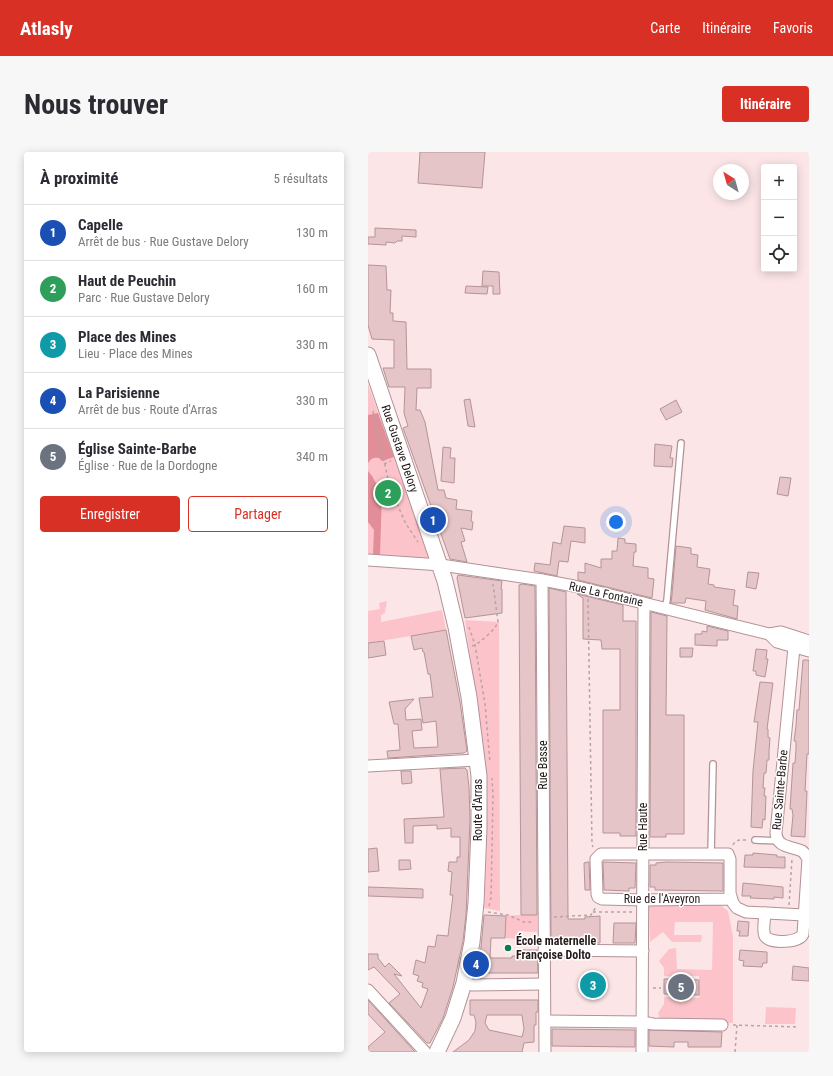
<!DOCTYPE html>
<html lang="fr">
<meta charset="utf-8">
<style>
:root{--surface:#fff;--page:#f7f7f7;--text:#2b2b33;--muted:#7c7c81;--line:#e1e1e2;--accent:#d93025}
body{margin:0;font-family:"Roboto Condensed",sans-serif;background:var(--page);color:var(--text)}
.controls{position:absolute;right:12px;top:12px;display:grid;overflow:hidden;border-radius:4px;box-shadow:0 2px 10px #0003}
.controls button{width:36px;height:36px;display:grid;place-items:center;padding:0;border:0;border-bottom:1px solid var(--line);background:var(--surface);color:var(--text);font:20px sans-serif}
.compass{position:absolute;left:345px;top:12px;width:36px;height:36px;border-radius:50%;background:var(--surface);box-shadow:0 2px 10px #0003;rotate:323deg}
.you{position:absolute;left:248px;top:370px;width:14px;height:14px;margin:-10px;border:3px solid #fff;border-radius:50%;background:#1a73e8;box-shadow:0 0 0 6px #1a73e833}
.badge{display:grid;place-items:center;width:26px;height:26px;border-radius:50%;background:var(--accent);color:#fff;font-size:13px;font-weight:700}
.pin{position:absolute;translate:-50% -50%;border:2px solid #fff;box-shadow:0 1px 4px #0006}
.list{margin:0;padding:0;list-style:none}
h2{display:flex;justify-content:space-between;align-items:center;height:52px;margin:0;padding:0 16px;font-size:17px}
h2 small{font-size:13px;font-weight:400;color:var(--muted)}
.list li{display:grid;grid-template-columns:26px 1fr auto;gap:12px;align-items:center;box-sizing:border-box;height:56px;padding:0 16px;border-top:1px solid var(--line)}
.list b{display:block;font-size:15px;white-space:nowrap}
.list p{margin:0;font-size:13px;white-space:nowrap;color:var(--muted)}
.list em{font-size:13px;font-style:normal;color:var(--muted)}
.actions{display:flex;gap:8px;padding:12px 16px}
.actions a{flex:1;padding:9px 0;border:1px solid var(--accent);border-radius:4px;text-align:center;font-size:14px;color:var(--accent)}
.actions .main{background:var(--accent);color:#fff}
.icon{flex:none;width:22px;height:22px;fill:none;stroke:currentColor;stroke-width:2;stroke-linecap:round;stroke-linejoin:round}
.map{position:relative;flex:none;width:441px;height:900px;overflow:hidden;border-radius:4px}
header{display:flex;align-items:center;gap:24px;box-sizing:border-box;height:56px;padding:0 20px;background:var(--accent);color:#fff}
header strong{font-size:19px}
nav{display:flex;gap:22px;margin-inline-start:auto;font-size:14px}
.intro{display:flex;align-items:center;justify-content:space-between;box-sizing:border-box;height:96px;padding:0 24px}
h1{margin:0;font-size:28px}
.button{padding:10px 18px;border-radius:4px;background:var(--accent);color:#fff;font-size:14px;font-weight:700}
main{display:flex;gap:24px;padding:0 24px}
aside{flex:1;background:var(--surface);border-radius:4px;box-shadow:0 2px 10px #0003}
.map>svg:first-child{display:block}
</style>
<header>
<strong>Atlasly</strong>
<nav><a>Carte</a><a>Itinéraire</a><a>Favoris</a></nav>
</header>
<div class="intro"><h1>Nous trouver</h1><a class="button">Itinéraire</a></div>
<main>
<aside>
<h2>À proximité<small>5 résultats</small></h2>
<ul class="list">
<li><span class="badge" style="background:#1a4fb4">1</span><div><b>Capelle</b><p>Arrêt de bus · Rue Gustave Delory</p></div><em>130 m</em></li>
<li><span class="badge" style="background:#2e9e5b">2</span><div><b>Haut de Peuchin</b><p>Parc · Rue Gustave Delory</p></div><em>160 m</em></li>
<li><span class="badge" style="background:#0f9aa8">3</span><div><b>Place des Mines</b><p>Lieu · Place des Mines</p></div><em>330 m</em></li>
<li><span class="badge" style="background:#1a4fb4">4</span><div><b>La Parisienne</b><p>Arrêt de bus · Route d'Arras</p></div><em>330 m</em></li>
<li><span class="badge" style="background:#6b7280">5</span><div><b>Église Sainte-Barbe</b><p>Église · Rue de la Dordogne</p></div><em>340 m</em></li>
</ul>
<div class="actions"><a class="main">Enregistrer</a><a>Partager</a></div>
</aside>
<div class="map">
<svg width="441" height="900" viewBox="0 0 441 900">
<rect width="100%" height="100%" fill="#fbe5e7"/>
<g fill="#fcc4ca">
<path d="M0 232 27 308 63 400 61 406 0 403Z"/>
<path d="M19 449 17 460V461L13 463V470L74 458 78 478 0 491V459L12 457 11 451Z"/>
<path d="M97 468 131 470 132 759 116 756 119 686V625Z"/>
<path d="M281 753H352L360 759 365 784V871L296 870 292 868 290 861 296 852V845L331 846V824H296V816L291 809 301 797 308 796 309 817 344 818 345 770H307L306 783H334L333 790H304L295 780 282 790Z"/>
<path d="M153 763H169V780L150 779 149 787 137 786 138 764Z"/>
<path d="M398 855 428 856 427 872H397Z"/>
</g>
<g fill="#e18e98">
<path d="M10 261 26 305 14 309 11 306C6 305 3 306 0 311V263Z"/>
<path d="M0 319 4 324 14 342 12 403H5L6 378 0 370Z"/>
</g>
<g fill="#e6c5c8" stroke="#b49497" fill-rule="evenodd">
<path d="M52 0H117L114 36 50 31Z"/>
<path d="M7 76 48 78V85L34 84V89H29L27 91 18 90V93L0 92V85H7Z"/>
<path d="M0 113 18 114 19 138H23L22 161H25V169L38 170 39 217H63V236H49L48 258H52L57 270 70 338H76L78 346 89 348 88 357 104 359 103 369 105 370 104 378 93 376 97 389 93 390 99 410 82 407 35 276 40 274 36 261 37 235H21L15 216H26V188L4 187 0 173Z"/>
<path d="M115 119 131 120 132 142H125V134H114Z"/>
<path d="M98 134 120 135 119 142 97 141Z"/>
<path d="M102 247 107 275 100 274 96 248Z"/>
<path d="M308 248 314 260 298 268 292 257Z"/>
<path d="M287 292 304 294 302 306H305L304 315 286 314Z"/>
<path d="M75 295 83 296 82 306H87L86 331 73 329Z"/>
<path d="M412 325 423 326 420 344 409 342Z"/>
<path d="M196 374 217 376V391L203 389 200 410 191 409 189 424 166 419 167 411 182 413 185 390 193 392Z"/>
<path d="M250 386 257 387V391L268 392V400H266L265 414 280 416V426L286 427 284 446 210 428V420L217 421V411L233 416V407H244V399H249Z"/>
<path d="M308 394 323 396V402L330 403 329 415 342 417 340 432 346 433V435L367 438 365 453 370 454 369 467 337 458 338 449 318 446 317 451H303L304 443Z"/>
<path d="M380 420 391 421 388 437 378 435Z"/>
<path d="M90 423 134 429 133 437H134V461L97 466 89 426Z"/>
<path d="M154 432 167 434 169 763H153L151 433Z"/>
<path d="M181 436 198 440 200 767H217V765L232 764V791L183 790Z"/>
<path d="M209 442 255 453V469H268V684H252V681H235V558H252V497H234L233 488 215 487V446Z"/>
<path d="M283 460 299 464 298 563H316V682H298V685H282Z"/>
<path d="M339 474 360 479V488H349V494L327 493V482H334V479L339 480Z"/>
<path d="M78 478 92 550 99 599 96 601 20 606 19 599 32 598 30 572H26L21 550 46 547 37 557 38 568 53 567 54 578 44 579 46 596 70 595 68 569 55 571 51 546 65 545 62 522H60L56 500H55L54 496 46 498 43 484Z"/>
<path d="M16 489 18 503 0 506V491Z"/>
<path d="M312 496H325L324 505H312Z"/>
<path d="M388 497 399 498 398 507H400L397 525 388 523V519H385Z"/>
<path d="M435 508H441V602H439L437 639H439L437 685 423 684 425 663 424 657H422L425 611H427L428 597V589H426L428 574 429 558H431Z"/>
<path d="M392 530 405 531 399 577H400V585L402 586 401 599V608H399L398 621H396L395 636H397L396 644H398L397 668 395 667 394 676 383 675 385 619 390 570H386Z"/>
<path d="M97 616 99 618 101 635 102 668 98 763 95 789 85 835 75 866 62 891H59L21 851 32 842 8 817 6 815 0 818V802H10V806L17 815 21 811 34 824 26 822 53 856 60 837 54 835 55 831 49 829 51 824 45 822 48 808 57 811 60 794 67 795 69 783 80 784 85 743H82L84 720 80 719 81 710H89V705H92V685H83V676L69 677V673L45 674V691H37L36 667 76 665 72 617Z"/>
<path d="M33 619H43L44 631 34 632Z"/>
<path d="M9 696 11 719 0 720V697Z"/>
<path d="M385 701 409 703V705H417V716L376 715 377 703H385Z"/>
<path d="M31 708H42L43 717 31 718Z"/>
<path d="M220 710H221L222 738H217L216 711Z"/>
<path d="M235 710 268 711 267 736H261V739L236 738Z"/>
<path d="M299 710 355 711V739L287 738V735H282V713H288V711Z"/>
<path d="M375 731 415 735V746L406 745V747L382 746 383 744H374Z"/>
<path d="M0 735 55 737V746L0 744Z"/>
<path d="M116 763 138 764 137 786H123L122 806H144V804H153V798H169L170 821H112V817H109L110 808V806H112Z"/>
<path d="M370 769 381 770 380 784H371L372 779H369Z"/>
<path d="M246 771H268L267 791H245Z"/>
<path d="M372 798 399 800V811H395L394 815 375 814 376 809 371 808Z"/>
<path d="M425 814 441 816V829L424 828Z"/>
<path d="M296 827 331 828V843L296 842Z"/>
<path d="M0 848 10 859 47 900H0V895L17 880 0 862Z"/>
<path d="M102 848H170V860H168V873H166V890L156 891 154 900H85L101 888 107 879 108 870 106 863H102ZM119 863H154L156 877 154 885 121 878 117 871Z"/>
<path d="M184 877 267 878V895L184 894Z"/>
<path d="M281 878 354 880 353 895H320V890H306V895L281 894Z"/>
</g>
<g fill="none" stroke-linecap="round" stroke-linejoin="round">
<defs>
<g id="service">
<path d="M297 456 299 448 313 291"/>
<path d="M387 688 411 689"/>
<path d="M343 702 345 612"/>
</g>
<g id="minor">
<path d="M0 408 73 413 174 428 206 434 401 482 413 480 441 489"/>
<path d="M174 428 177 900"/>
<path d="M401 482 409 490 441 499"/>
<path d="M0 614 109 608"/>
<path d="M363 747 276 748 234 747 230 745 229 742 228 707 233 702H360L362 707V741L365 751 369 756 378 760 436 763"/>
<path d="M397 761C397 767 394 778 397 784 402 792 431 791 435 782L440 707C438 704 437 701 434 699 423 694 409 696 408 681L427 485"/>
<path d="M176 798 275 799"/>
<path d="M96 831 104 833 176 832"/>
<path d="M0 838 57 900"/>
<path d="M177 869 274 870 285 872 354 873"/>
<path d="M274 900 276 451"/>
</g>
<g id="secondary">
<path id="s1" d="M0 203 77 429 88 475 101 545 111 624V676L108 751 104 790 96 831 85 866 69 900"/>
</g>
</defs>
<use href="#service" stroke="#b29295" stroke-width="8"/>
<use href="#minor" stroke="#b29295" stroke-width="13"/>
<use href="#secondary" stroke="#b29295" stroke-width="17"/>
<g stroke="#b7a4a6" stroke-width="1.5" stroke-dasharray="3 3" stroke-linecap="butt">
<path d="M5 259 22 336 38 372 50 390"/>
<path d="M16 312 23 309"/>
<path d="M220 447 224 692 225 695"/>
<path d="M101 475 107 493 117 552 122 611"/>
<path d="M104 494C110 493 128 477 130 470L125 432"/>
<path d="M365 693C368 687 373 688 379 688"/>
<path d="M421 753 424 707"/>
<path d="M121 754 123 746 125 644 124 626"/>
<path d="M120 760 140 763 156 770H166"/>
<path d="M225 760H265"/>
<path d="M186 765 223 763 228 755"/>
<path d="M285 836H293"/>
<path d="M365 873 431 875"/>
<path d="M367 900 369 873"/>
</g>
<use href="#service" stroke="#fff" stroke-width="5.5"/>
<use href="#minor" stroke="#fff" stroke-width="11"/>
<use href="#secondary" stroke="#fff" stroke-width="15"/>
</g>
<circle fill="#0f7952" stroke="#fff" stroke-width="1.5" cx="140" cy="796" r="4"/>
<g text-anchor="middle" stroke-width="3" stroke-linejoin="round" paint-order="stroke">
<g font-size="12" fill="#25191a" stroke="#fff">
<text dy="4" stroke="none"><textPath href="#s1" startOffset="99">Rue Gustave Delory</textPath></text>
<text transform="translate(238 442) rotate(13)" y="4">Rue La Fontaine</text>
<text transform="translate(175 613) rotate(-90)" y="4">Rue Basse</text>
<text transform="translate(412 638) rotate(-85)" y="4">Rue Sainte-Barbe</text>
<text transform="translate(110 658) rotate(-90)" y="4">Route d'Arras</text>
<text transform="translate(275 675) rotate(-90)" y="4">Rue Haute</text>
<text x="294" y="751">Rue de l'Aveyron</text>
</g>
<g font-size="12" font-weight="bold" fill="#25191a" stroke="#fff" text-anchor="start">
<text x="148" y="793">École maternelle<tspan x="148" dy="14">Françoise Dolto</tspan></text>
</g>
</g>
</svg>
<div class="controls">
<button>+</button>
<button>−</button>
<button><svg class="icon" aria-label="locate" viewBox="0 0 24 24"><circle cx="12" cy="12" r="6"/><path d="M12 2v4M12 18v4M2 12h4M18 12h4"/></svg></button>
</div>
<svg class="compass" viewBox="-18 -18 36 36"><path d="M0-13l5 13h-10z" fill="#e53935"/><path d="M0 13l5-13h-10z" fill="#7c7c81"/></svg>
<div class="you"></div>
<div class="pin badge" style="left:65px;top:368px;background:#1a4fb4">1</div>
<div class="pin badge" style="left:20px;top:341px;background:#2e9e5b">2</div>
<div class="pin badge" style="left:225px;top:833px;background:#0f9aa8">3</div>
<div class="pin badge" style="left:108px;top:812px;background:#1a4fb4">4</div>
<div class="pin badge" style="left:313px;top:835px;background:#6b7280">5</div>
</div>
</main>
